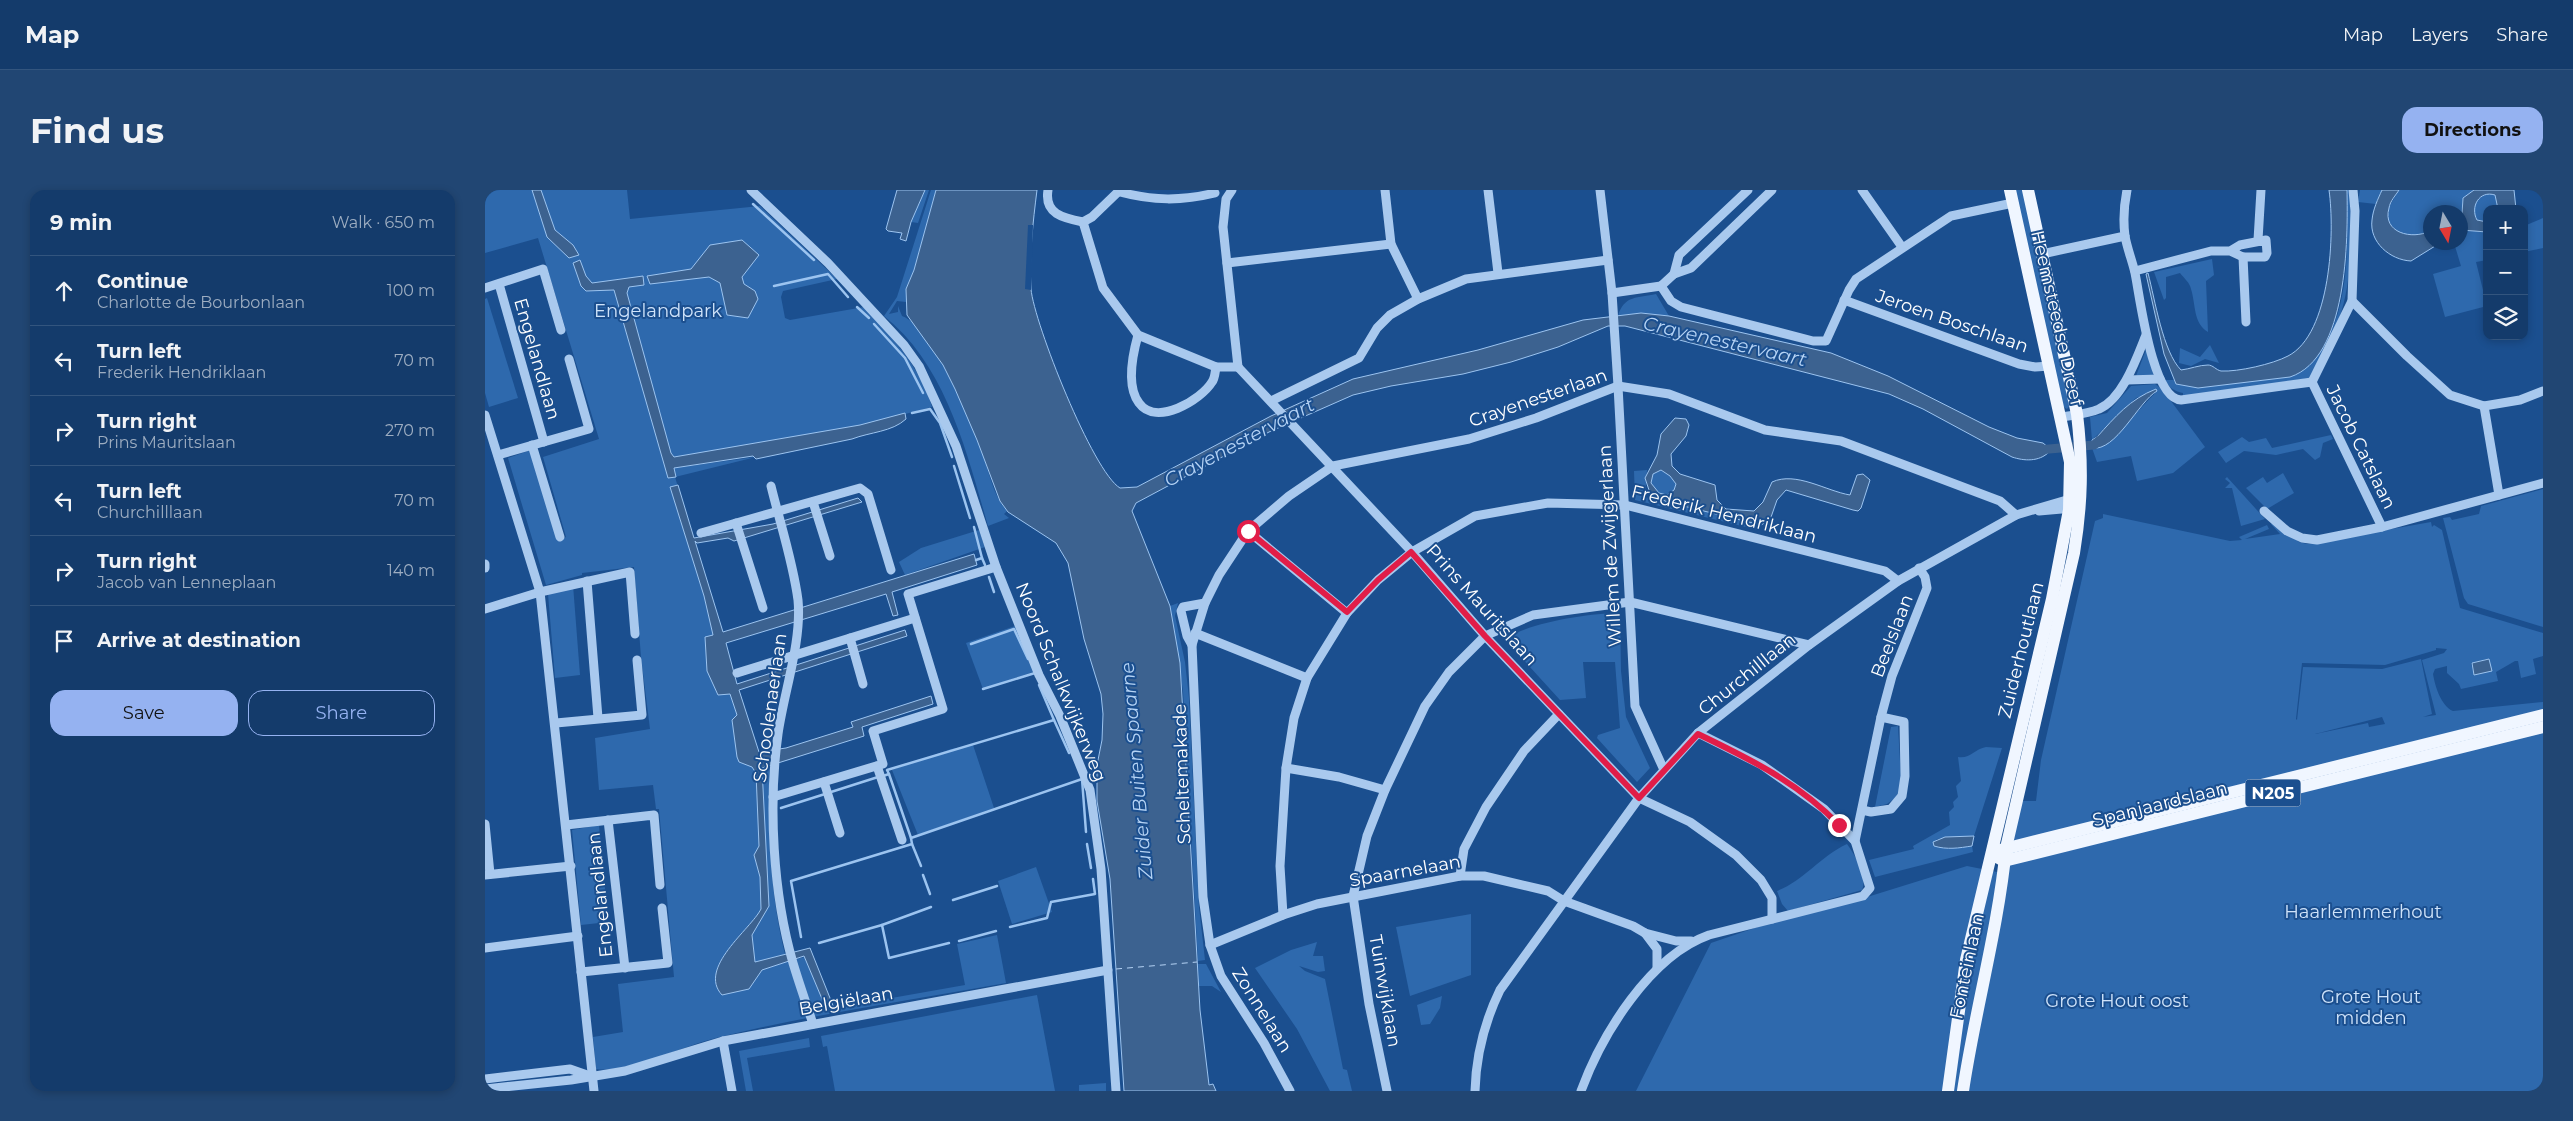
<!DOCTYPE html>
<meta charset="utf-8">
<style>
:root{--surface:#143b6b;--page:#214673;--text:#f1f3f6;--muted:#9dadc1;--line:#33557e;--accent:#95b2f1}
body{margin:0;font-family:Montserrat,sans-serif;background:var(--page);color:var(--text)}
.controls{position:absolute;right:15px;top:15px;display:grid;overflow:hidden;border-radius:10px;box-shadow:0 2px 8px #0003}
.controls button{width:45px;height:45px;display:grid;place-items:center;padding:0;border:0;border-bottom:1px solid var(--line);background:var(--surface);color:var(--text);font:25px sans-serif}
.compass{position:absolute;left:1938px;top:15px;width:45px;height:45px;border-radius:50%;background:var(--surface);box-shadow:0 2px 8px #0003;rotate:170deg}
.stop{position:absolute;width:15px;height:15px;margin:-11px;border:4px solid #e11d48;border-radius:50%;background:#fff}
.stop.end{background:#e11d48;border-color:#fff;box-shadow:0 1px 5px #0008}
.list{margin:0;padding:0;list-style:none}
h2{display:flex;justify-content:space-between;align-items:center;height:65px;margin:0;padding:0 20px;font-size:21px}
h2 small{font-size:16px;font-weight:400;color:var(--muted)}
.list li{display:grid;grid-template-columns:32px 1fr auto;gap:15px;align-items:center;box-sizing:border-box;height:70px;padding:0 20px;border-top:1px solid var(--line)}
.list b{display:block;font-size:19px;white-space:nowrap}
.list p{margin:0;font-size:16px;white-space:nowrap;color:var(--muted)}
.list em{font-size:16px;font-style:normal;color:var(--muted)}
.actions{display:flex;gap:10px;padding:15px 20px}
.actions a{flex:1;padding:11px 0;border:1px solid var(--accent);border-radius:15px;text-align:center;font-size:18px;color:var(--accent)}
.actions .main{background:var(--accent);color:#111}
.icon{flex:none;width:28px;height:28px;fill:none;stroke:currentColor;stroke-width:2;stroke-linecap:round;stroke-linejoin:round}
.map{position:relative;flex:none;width:2058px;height:901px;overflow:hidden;border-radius:15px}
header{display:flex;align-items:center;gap:30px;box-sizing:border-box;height:70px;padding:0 25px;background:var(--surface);border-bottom:1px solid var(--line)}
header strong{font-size:24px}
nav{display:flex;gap:28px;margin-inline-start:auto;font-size:18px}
.intro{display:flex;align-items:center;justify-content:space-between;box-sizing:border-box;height:120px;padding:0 30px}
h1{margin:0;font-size:35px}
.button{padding:12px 22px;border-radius:15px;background:var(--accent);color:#111;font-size:18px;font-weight:700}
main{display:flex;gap:30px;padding:0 30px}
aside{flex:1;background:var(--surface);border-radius:15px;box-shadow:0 2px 8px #0003}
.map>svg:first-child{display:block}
</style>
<header>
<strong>Map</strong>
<nav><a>Map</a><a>Layers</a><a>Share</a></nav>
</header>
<div class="intro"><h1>Find us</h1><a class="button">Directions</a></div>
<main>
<aside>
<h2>9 min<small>Walk · 650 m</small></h2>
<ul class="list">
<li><svg class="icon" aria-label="ahead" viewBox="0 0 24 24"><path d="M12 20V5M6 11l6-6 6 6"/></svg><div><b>Continue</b><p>Charlotte de Bourbonlaan</p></div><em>100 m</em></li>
<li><svg class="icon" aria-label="left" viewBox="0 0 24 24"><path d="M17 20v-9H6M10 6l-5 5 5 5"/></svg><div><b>Turn left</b><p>Frederik Hendriklaan</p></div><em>70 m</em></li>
<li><svg class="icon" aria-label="right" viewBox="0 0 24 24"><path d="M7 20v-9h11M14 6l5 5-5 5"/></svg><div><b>Turn right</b><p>Prins Mauritslaan</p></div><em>270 m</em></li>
<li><svg class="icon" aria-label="left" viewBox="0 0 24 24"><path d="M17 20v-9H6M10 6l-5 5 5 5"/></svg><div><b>Turn left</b><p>Churchilllaan</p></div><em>70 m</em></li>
<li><svg class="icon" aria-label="right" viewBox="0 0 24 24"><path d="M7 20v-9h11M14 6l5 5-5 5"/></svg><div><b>Turn right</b><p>Jacob van Lenneplaan</p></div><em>140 m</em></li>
<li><svg class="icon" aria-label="arrive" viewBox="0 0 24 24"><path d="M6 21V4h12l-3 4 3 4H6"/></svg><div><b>Arrive at destination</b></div></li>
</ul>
<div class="actions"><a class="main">Save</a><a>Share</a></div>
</aside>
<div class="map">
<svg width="2058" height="901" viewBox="0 0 2058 901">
<rect width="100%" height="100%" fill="#1b4f8f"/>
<g fill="#2e69ad" fill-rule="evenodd">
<path d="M0 0H142L145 29 275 16 352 89 298 101 296 107 300 128 305 130 379 117C407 147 436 178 447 217L374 236 187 269 189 278 271 267 190 287 273 562 285 561C284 631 283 703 302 771L320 767 345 819 350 818 480 795 472 754 512 745 521 793C424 811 326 824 231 848 201 855 139 884 111 879L108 847 138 842 133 794 189 787 174 619H171L168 595 114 600 110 548 165 539 156 467 149 377 97 383V385L61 395 23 268 46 260 73 351 81 347 58 267 114 249 53 48 0 63Z"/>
<path d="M440 0H444L433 33 426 32Z"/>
<path d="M446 0H451L429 80 421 99V112L412 111 404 124 413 122V116L417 126C449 138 485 229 497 262 504 281 508 306 522 321L519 324 524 328 503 336C482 263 461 175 399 126L412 107Z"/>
<path d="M1530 0H1540L1586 214 1582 219 1577 216Z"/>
<path d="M1862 0H1865C1867 42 1868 89 1854 129 1846 149 1834 169 1825 188L1698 207V203C1689 201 1684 198 1679 190H1689L1691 194 1713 198 1813 184C1867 146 1863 59 1862 0Z"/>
<path d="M1875 0H1897L1891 14 1873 12Z"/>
<path d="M1914 0H1989L1978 8 1976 27V22H1946L1945 41C1929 48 1910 47 1903 29L1904 17Z"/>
<path d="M2004 3 2010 5 2014 18 2002 19V32H1995C1982 21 1991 7 2004 3Z"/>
<path d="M2058 28V58L2039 62V36Z"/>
<path d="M1976 40 2002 42V70L1991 72 2002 116 1960 127 1948 84 1976 76 1969 53 1976 52Z"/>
<path d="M1727 69 1729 85 1721 91 1723 142C1708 133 1711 115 1706 99 1705 93 1699 88 1695 83L1681 87V108L1679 110 1669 82Z"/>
<path d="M1171 104 1184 126 1156 123 1133 126C1139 105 1153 108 1171 104Z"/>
<path d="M2 108 33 208 4 217 0 203V109Z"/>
<path d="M1725 155 1734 173 1720 169 1706 176 1694 173 1695 158 1715 167Z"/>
<path d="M1662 157 1669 183 1668 186H1651Z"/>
<path d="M1670 194 1677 199 1720 257 1688 283 1652 291 1646 266 1612 272 1607 258 1637 238 1672 201 1651 208 1607 250 1605 227 1622 223 1646 196Z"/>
<path d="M1846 245 1848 249 1838 253 1835 267 1830 270 1818 259 1791 265 1759 261 1741 273 1733 262 1757 247 1764 252 1781 248 1787 258Z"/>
<path d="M1162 280 1160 307 1276 335 1273 340 1150 310 1149 281Z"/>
<path d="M1176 280 1185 286 1191 294 1189 300 1182 305 1174 303 1166 293 1168 284Z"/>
<path d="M1798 283 1809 303 1782 319 1761 298 1778 287 1782 293Z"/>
<path d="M1742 287 1780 329 1756 336 1747 298H1740L1745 293 1740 289Z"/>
<path d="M2058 299V437L1983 414 1979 408 1958 328 1965 327 1967 330 1994 324 1996 316Z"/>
<path d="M1618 324 1745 351 1757 350 1754 347 1782 335 1784 339 1760 349 1795 344 1786 334 1788 333 1814 352 1822 354 1946 332 1947 337 1949 335 1957 340 1975 418 2058 443V466L2048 469 2051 484 2036 488 2033 471H2030L2011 482 2013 491 1976 499 1974 494 1962 483V476L1950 479 1948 484C1950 496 1956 516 1968 521L2058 512V901H1151L1226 753 1287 732 1350 717 1482 676 1522 684 1536 611H1551L1556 570 1610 331 1618 328ZM1951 458 1962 459 1959 463 1937 470 1951 525 1938 527 1947 524 1936 469 1897 479 1818 477 1812 530 1811 529 1817 473 1900 475 1951 460ZM2002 469 2003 481 1989 485 1986 473ZM1897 527 1900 534 1884 537 1883 533 1830 544Z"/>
<path d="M494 340 500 357 420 385 414 372 436 358Z"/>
<path d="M88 395 95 485 70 488 63 404Z"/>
<path d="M693 413 690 426 700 472 704 508 714 717 720 770 713 771 698 501 685 416Z"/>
<path d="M1132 423 1135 426 1136 481 1141 527 1165 578 1152 592 1112 548 1113 545 1135 538 1130 472H1098L1101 508 1075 510 1023 453 1022 449C1040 433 1107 423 1132 423Z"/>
<path d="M530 436 551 481 498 499 481 453Z"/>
<path d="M1413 536 1416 589 1413 606 1402 614 1390 617 1406 537Z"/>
<path d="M488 555 509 618 433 645 407 580 466 559Z"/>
<path d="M1501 557 1517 558 1489 646 1452 649 1449 656 1464 659 1487 656 1488 662 1390 687 1384 670 1429 659 1428 656 1465 635 1464 622 1469 617 1468 612 1473 607 1471 596 1476 591 1473 567C1485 569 1490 559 1501 557Z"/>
<path d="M114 635 123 732 96 735 87 640Z"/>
<path d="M1362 654C1370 665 1383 687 1377 700L1303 721 1297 714 1292 701C1318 691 1336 666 1362 654Z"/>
<path d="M551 677 567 722 527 734 513 691Z"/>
<path d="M986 724V785L925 806 911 737Z"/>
<path d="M832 752 828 766H838L840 781 833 782 814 776 820 781 840 789 858 879 862 880 867 901H845L812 839 770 778 806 760Z"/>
<path d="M713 774H721L736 802 727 796H714Z"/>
<path d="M552 805 570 901H350L342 856 338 857 336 846Z"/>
<path d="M957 806 955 818 945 834 936 835 932 815Z"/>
<path d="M324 848 325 857 262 868 268 901H261L254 861Z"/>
<path d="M621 893V901H594V895Z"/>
</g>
<g fill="#3c6290" stroke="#9cc4f0" fill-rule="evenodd">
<path d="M47 0H56L70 40 88 55 94 65 84 68 62 47Z"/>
<path d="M412 0H440L426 32 421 51 415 49 417 43 403 41 401 39Z"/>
<path d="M451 0H552C548 32 544 66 546 99 549 133 608 282 635 298L652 297 786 226 868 189 993 160 1098 130 1156 123 1184 126 1346 163 1403 186 1504 237 1532 248 1558 253 1564 258V262C1554 272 1539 271 1527 267L1438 219 1404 204 1140 136H1123L1073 157 1026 172 978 184 906 196 868 205 784 242 651 313 647 321 685 416 695 473 715 820 724 895 728 894 731 901H639L625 689 612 611V575L617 550 618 524 616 504 599 449 583 373 571 353 523 322 515 311 492 250 470 199 458 175 422 125 421 99 429 80Z"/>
<path d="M1844 0H1862C1863 50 1863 168 1805 187L1713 198 1691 194 1679 164 1661 84 1663 83C1670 110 1678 162 1696 180 1705 179 1714 175 1723 175 1728 175 1731 180 1736 181 1753 182 1788 174 1803 166 1846 144 1850 42 1844 0Z"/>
<path d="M1897 0H1914C1911 5 1905 11 1904 18 1897 43 1927 50 1945 41L1946 52 1955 53 1926 71C1905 70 1884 52 1887 30 1888 19 1893 9 1897 0Z"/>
<path d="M1989 0H2029L2031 19H2013L2010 5C1994 0 1985 17 1992 30L2002 32V42L1976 40 1978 8Z"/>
<path d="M257 50 274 65 257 87 259 94 270 101 273 109 263 128 242 125 235 93 224 87 165 94 162 86 206 79 225 55Z"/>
<path d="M95 70 101 86 107 93 158 86 159 95 144 97 142 103 186 263 189 267 375 235 420 223 421 229C407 242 385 242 367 249L271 269 268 266 189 278 191 287 183 288 129 100 101 101 96 96 88 73Z"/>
<path d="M1671 199 1672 201C1653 212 1631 262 1607 258V250L1612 247C1630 227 1645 209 1671 199Z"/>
<path d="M1190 228 1201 229 1204 235 1201 246 1186 264 1187 276 1195 284 1230 295 1232 310 1241 319 1269 321 1278 312 1287 292C1311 281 1341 301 1365 305L1372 285 1378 284 1385 290 1376 318 1373 321 1368 320 1301 300 1292 310 1285 330 1276 335 1182 312 1165 303 1160 288 1172 265 1176 244ZM1176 280 1185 286 1191 294 1189 300 1182 305 1174 303 1166 293 1168 284Z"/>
<path d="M193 295 209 348 288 334 373 308 377 312 249 351 243 348 212 353 210 351 238 442 489 364 492 375 407 402 413 425 408 426 401 404 241 453 252 494 420 440 422 446 254 500 274 562 301 558 368 537 366 532 446 506 448 514 377 537 379 546 277 578 284 716 267 745 270 772 325 758 349 818 345 819 340 816 319 766 277 780 264 799 237 805C212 778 266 739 276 719L275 687 269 665 274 656 271 583 267 577 254 572 252 567 247 530 252 525 245 504 233 505 222 481 220 447 228 445 219 406 185 297Z"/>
<path d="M2004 469 2007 481 1989 485 1987 473Z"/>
<path d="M1489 646 1487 656C1474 658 1462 660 1449 656L1448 652 1460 647Z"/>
</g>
<path fill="#1b4f8f" d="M543 35H548L546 100 540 99Z"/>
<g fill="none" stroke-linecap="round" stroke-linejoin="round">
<g stroke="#9cc4f0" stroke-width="2.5">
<path d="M268 14 329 70"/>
<path d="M289 96 343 84 363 107"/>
<path d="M372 117 384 128"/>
<path d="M389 134 420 168 438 203"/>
<path d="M427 223 445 219 455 233 467 267"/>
<path d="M469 276 485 328"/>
<path d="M489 337 497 368"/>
<path d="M491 370 497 368 500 375"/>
<path d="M504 387 509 402"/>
<path d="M486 454 529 439 543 469"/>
<path d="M554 495 569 530"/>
<path d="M498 499 550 483"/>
<path d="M404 584 402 580 569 530 584 563"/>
<path d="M398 586 404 584 426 648"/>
<path d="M346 602 393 587"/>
<path d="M296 618 340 604"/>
<path d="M427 654 436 676"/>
<path d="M602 654 606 678"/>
<path d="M438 685 445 704"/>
<path d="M468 710 512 696"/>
<path d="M397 735 446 717"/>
<path d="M525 737 562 728 566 712 610 704 608 689"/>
<path d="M316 747 306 691 427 654 426 648 597 589 601 642"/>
<path d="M474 751 511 741"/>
<path d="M334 753 397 735 404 768 464 753"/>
</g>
<path stroke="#3c6290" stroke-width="9" d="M1553 260 1609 255 1615 250"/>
<path stroke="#b5d3f5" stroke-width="1" stroke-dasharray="6 5" stroke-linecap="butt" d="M631 779 712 772"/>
<g stroke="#a9c9ee" stroke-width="9">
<path d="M266 0 343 73 419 155 434 176 471 256 511 377 554 485 575 526 605 600 616 679 631 901"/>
<path d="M563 0C559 24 578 28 598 32L607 27 635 0"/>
<path d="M747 0 741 9 738 37 753 177"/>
<path d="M900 0 906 54 933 109"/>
<path d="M1003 0 1013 83"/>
<path d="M1115 0 1127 103 1133 196 1150 516 1179 580"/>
<path d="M1377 0 1417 57"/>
<path d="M1642 0C1639 15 1638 31 1640 46 1642 58 1647 70 1650 83 1655 107 1667 209 1696 210L1827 192"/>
<path d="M635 2C668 11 697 11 730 3"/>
<path d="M598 32 618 98 653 145 731 177H753"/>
<path d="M1773 50 1776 0"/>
<path d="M1557 64 1640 46"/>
<path d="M1758 67 1761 132"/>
<path d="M742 73 906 54"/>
<path d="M1650 81 1726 61H1745L1758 67H1780L1782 63 1781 50 1755 55 1745 61"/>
<path d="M1189 84 1194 65 1263 0"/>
<path d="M14 94 59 252"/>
<path d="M1176 96 1186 111 1196 117 1328 151H1341L1364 100 1371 89 1466 26 1528 13"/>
<path d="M1176 96 1189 84 1206 78 1287 0"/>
<path d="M0 98 58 79 76 140"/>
<path d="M1127 103 1176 96"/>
<path d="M1359 110 1534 174 1550 177 1565 176"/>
<path d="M1867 111 1922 166 1965 205 1999 216 2035 210 2058 201"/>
<path d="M653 145C648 163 641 196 654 213 671 237 716 210 727 192 730 188 730 182 731 177"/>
<path d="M753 177 927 362 1000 446 1154 608 1205 632 1251 665 1276 690 1287 708V729"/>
<path d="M1642 190 1675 189"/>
<path d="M1827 192 1867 111 1870 21 1868 0"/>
<path d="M1827 192 1897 337"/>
<path d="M786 211 874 168 892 138 905 125 933 109 981 89 1123 70"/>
<path d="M1999 216 2014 305"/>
<path d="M0 225 55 402 109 901"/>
<path d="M1576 227C1588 225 1603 224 1614 219 1638 209 1652 167 1661 145"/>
<path d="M47 255 75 347"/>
<path d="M13 265 104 239 84 169"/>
<path d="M286 296C295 333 308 372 313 410 317 451 299 502 293 544 283 615 288 704 308 773 314 793 321 813 328 834"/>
<path d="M328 312 345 366"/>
<path d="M1554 321 1588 318"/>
<path d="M1779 321 1802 341 1817 348 1832 350 1897 337 2058 293"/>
<path d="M251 333 278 418"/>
<path d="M763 341 862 423"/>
<path d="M216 343 375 298 383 304 406 380"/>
<path d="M0 374V378"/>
<path d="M102 391 113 528"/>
<path d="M720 413 707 455 718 707 725 755 736 786 779 853 805 901"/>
<path d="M0 419 55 402 145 382 150 444"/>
<path d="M710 443 822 488"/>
<path d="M365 448 378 494"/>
<path d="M707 455 702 446 696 421 698 417 720 413 734 385 763 341 804 306 848 276 984 249 1051 228 1133 196 1184 204 1280 240 1356 251 1515 311 1531 325"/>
<path d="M252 483 430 428"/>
<path d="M71 533 157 525 152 470"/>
<path d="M392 576 417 650"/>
<path d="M801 578 854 587 900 600"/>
<path d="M339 592 355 643"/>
<path d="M288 607 398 574 388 541 458 519 423 404 511 377"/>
<path d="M1377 620 1386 622 1406 619 1417 606 1420 586 1419 532 1396 527"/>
<path d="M123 630 140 778"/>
<path d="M0 634 5 684"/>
<path d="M81 635 169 625 175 695"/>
<path d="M1370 651 1396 527 1407 486 1442 398 1440 387 1434 378"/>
<path d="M0 685 86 676"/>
<path d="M975 686 979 659 1001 617 1039 561 1074 524"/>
<path d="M798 725 795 676 801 578 809 528 822 488 862 423 893 390 927 362 990 326 1063 313 1140 315 1400 381 1413 391"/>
<path d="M1160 743 1172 759V778"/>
<path d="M725 755 798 725 832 714 975 686H999L1063 701 1079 711 1148 736 1160 743 1191 751H1206"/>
<path d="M0 758 93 746"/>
<path d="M96 782 183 773 177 718"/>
<path d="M238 851 247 901"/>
<path d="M0 889 85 879 105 886"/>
<path d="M0 899 86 890 140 881 238 851 623 780"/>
<path d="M902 901 884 814 868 706 882 646 900 600 940 516 964 482 1000 446 1048 425 1145 412 1324 455"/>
<path d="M990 901C991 864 999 833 1015 800L1154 608 1213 543 1324 455 1413 391 1531 325 1585 309 1589 311"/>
<path d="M1096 901C1117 844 1165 766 1224 745L1378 706 1385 698 1370 651 1339 619 1277 575 1213 543"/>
</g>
<g stroke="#f0f6ff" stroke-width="12">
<path d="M1515 660 2058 525"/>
<path d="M1512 667 1519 671 2058 537"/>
<path d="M1463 901 1481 770 1567 409 1584 320 1585 272 1525 0"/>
<path d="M1478 901C1490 820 1513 740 1521 658L1589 363C1597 314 1598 274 1592 224L1543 0"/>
</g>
</g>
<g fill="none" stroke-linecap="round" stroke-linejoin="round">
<path stroke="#e11d48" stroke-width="6" d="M763 341 862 422 893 390 926 362 1000 446 1154 608 1213 544C1265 569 1314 593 1354 635"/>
</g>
<g text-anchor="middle" stroke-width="4" stroke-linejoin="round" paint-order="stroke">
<rect fill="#1b4f8f" stroke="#bbcadd" stroke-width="1" x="1760.5" y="589.5" width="55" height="27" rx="4"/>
<g font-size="16" font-weight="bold" fill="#fff">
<text x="1788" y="609">N205</text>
</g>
<g font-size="18" fill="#cfe3fa" stroke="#1b4f8f">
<text x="173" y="127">Engelandpark</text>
<text x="1878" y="728">Haarlemmerhout</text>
<text x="1886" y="813">Grote Hout<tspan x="1886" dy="21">midden</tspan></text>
<text x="1632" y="817">Grote Hout oost</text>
</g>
<g font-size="18" fill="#fff" stroke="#1b4f8f">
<text transform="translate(1572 128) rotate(77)" y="6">Heemsteedse Dreef</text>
<text transform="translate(1467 131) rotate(19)" y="6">Jeroen Boschlaan</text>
<text transform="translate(52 169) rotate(74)" y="6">Engelandlaan</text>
<text transform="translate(1053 208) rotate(-19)" y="6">Crayenesterlaan</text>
<text transform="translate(1876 257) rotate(64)" y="6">Jacob Catslaan</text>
<text transform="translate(1239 324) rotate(14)" y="6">Frederik Hendriklaan</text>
<text transform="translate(1125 356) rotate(-93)" y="6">Willem de Zwijgerlaan</text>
<text transform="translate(997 415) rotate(48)" y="6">Prins Mauritslaan</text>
<text transform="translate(1407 446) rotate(-69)" y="6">Beelslaan</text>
<text transform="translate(1536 460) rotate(-76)" y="6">Zuiderhoutlaan</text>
<text transform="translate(1262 484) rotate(-39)" y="6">Churchilllaan</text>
<text transform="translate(576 492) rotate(68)" y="6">Noord Schalkwijkerweg</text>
<text transform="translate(285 518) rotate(-82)" y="6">Schoolenaerlaan</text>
<text transform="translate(697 584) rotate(-92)" y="6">Scheltemakade</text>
<text transform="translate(1675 614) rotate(-14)" y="6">Spanjaardslaan</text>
<text transform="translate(920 681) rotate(-10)" y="6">Spaarnelaan</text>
<text transform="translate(115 705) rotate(-96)" y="6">Engelandlaan</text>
<text transform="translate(1482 776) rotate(-78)" y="6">Fonteinlaan</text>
<text transform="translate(900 801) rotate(80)" y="6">Tuinwijklaan</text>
<text transform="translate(361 811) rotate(-10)" y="6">Belgiëlaan</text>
<text transform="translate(777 820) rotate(58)" y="6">Zonnelaan</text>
</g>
<g font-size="19" font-style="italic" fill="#b5d3f5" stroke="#1b4f8f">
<text transform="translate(1240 151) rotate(13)" y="7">Crayenestervaart</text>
<text transform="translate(754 252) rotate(-28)" y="7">Crayenestervaart</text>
<text transform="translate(651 581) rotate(-95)" y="7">Zuider Buiten Spaarne</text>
</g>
</g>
</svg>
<div class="controls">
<button>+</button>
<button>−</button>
<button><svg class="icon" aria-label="layers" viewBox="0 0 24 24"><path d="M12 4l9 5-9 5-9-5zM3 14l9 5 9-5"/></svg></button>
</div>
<svg class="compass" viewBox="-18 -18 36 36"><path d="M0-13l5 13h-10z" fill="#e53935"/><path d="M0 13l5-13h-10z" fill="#9dadc1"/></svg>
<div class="stop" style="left:763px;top:341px"></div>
<div class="stop end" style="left:1354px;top:635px"></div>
</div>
</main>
